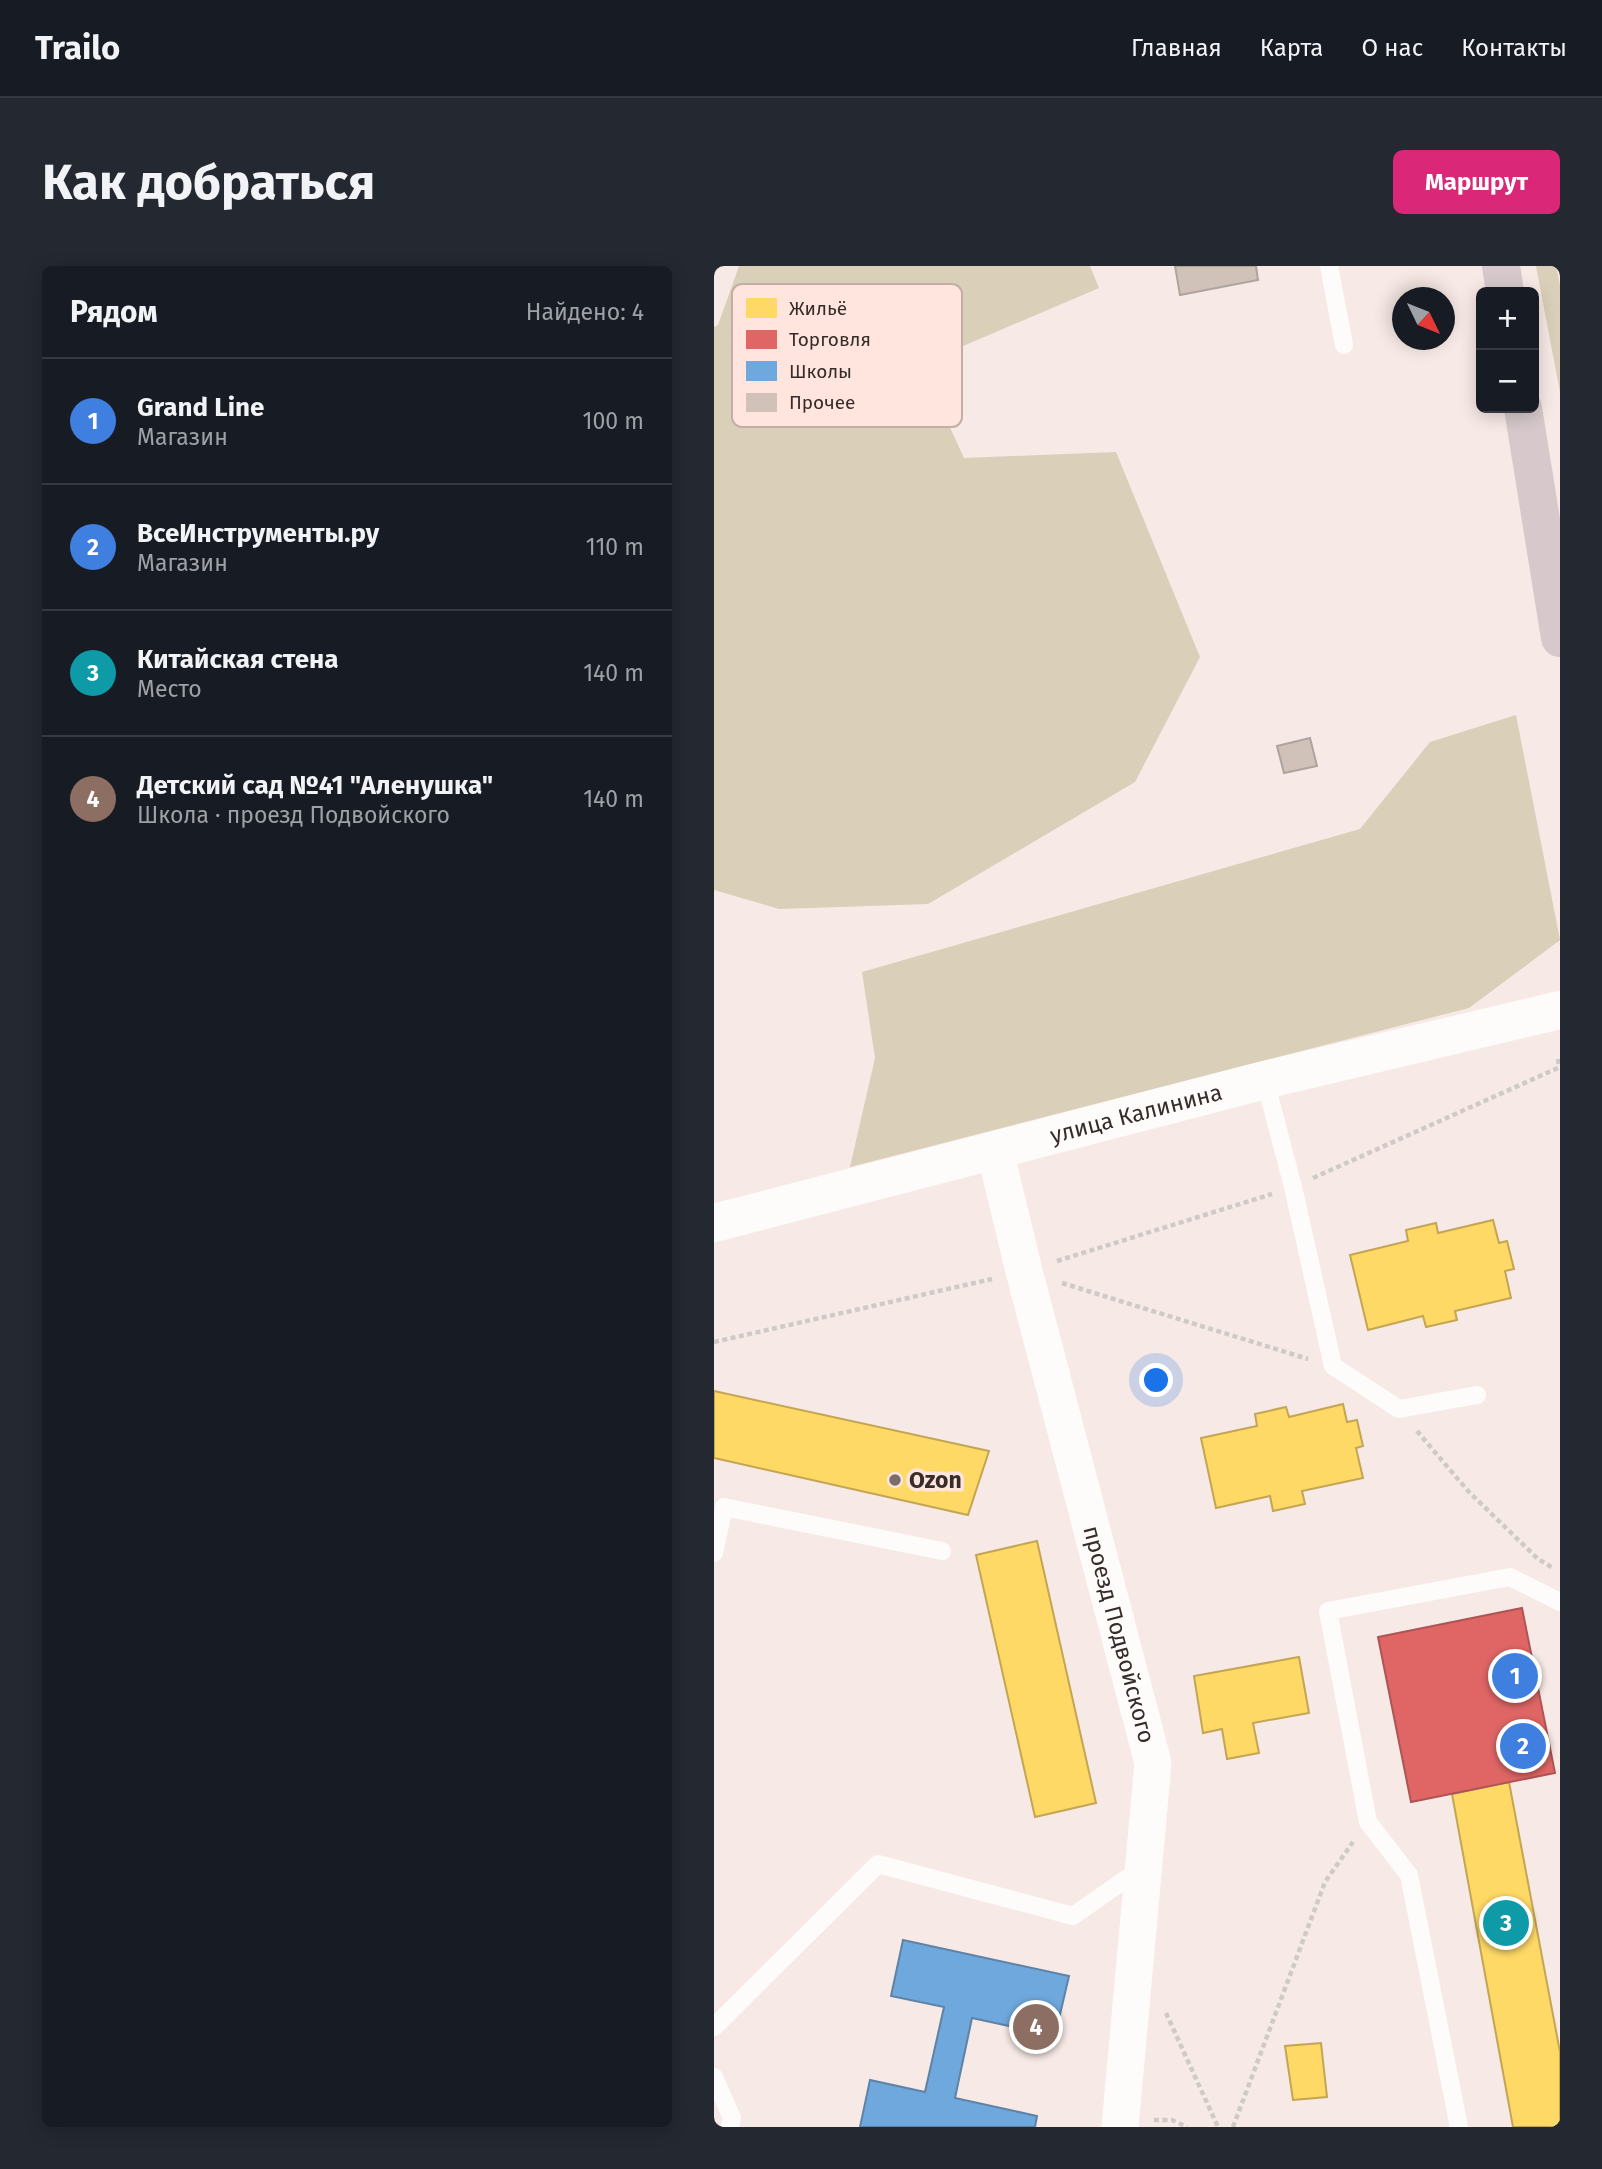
<!DOCTYPE html>
<html lang="ru">
<meta charset="utf-8">
<style>
:root{--surface:#171b24;--page:#242831;--text:#f1f3f6;--muted:#9ea1a6;--line:#363941;--accent:#db2777}
body{margin:0;font-family:"Fira Sans",sans-serif;background:var(--page);color:var(--text)}
.controls{position:absolute;right:21px;top:21px;display:grid;overflow:hidden;border-radius:10px;box-shadow:0 4px 18px #0003}
.controls button{width:63px;height:63px;display:grid;place-items:center;padding:0;border:0;border-bottom:2px solid var(--line);background:var(--surface);color:var(--text);font:35px sans-serif}
.compass{position:absolute;left:678px;top:21px;width:63px;height:63px;border-radius:50%;background:var(--surface);box-shadow:0 4px 18px #0003;rotate:133deg}
.you{position:absolute;left:443px;top:1115px;width:24px;height:24px;margin:-18px;border:5px solid #fff;border-radius:50%;background:#1a73e8;box-shadow:0 0 0 10px #1a73e833}
.badge{display:grid;place-items:center;width:46px;height:46px;border-radius:50%;background:var(--accent);color:#fff;font-size:23px;font-weight:700}
.pin{position:absolute;translate:-50% -50%;border:4px solid #fff;box-shadow:0 2px 7px #0006}
.list{margin:0;padding:0;list-style:none}
h2{display:flex;justify-content:space-between;align-items:center;height:91px;margin:0;padding:0 28px;font-size:30px}
h2 small{font-size:23px;font-weight:400;color:var(--muted)}
.list li{display:grid;grid-template-columns:46px 1fr auto;gap:21px;align-items:center;box-sizing:border-box;height:126px;padding:0 28px;border-top:2px solid var(--line)}
.list b{display:block;font-size:26px;white-space:nowrap}
.list p{margin:0;font-size:23px;white-space:nowrap;color:var(--muted)}
.list em{font-size:23px;font-style:normal;color:var(--muted)}
.map{position:relative;flex:none;width:846px;height:1861px;overflow:hidden;border-radius:10px}
header{display:flex;align-items:center;gap:42px;box-sizing:border-box;height:98px;padding:0 35px;background:var(--surface);border-bottom:2px solid var(--line)}
header strong{font-size:33px}
nav{display:flex;gap:38px;margin-inline-start:auto;font-size:24px}
.intro{display:flex;align-items:center;justify-content:space-between;box-sizing:border-box;height:168px;padding:0 42px}
h1{margin:0;font-size:49px}
.button{padding:18px 32px;border-radius:10px;background:var(--accent);color:#fff;font-size:24px;font-weight:700}
main{display:flex;gap:42px;padding:0 42px}
aside{flex:1;background:var(--surface);border-radius:10px;box-shadow:0 4px 18px #0003}
.map>svg:first-child{display:block}
</style>
<header>
<strong>Trailo</strong>
<nav><a>Главная</a><a>Карта</a><a>О нас</a><a>Контакты</a></nav>
</header>
<div class="intro"><h1>Как добраться</h1><a class="button">Маршрут</a></div>
<main>
<aside>
<h2>Рядом<small>Найдено: 4</small></h2>
<ul class="list">
<li><span class="badge" style="background:#3f7fe0">1</span><div><b>Grand Line</b><p>Магазин</p></div><em>100 m</em></li>
<li><span class="badge" style="background:#3f7fe0">2</span><div><b>ВсеИнструменты.ру</b><p>Магазин</p></div><em>110 m</em></li>
<li><span class="badge" style="background:#0f9aa8">3</span><div><b>Китайская стена</b><p>Место</p></div><em>140 m</em></li>
<li><span class="badge" style="background:#8d6e63">4</span><div><b>Детский сад №41 &quot;Аленушка&quot;</b><p>Школа · проезд Подвойского</p></div><em>140 m</em></li>
</ul>
</aside>
<div class="map">
<svg width="846" height="1861" viewBox="0 0 846 1861">
<rect width="100%" height="100%" fill="#f7e9e5"/>
<g fill="#dacfb8">
<path d="M25 0H376L385 22 207 98 250 192 402 186 486 391 421 516 214 638 65 643 0 624V61L4 59Z"/>
<path d="M822 0H842L846 19V126Z"/>
<path d="M802 449 846 674 755 742 136 901 161 792 148 706 646 563 716 476Z"/>
</g>
<g fill="#ffd966" stroke="#c3a554" stroke-width="2">
<path d="M779 954 785 977 793 975 800 1003 791 1005 797 1032 741 1045 743 1054 712 1061 709 1050 654 1064 636 989 694 975 692 964 722 957 724 967Z"/>
<path d="M0 1125 275 1185 254 1249 0 1192Z"/>
<path d="M629 1138 633 1156 643 1154 649 1180 642 1182 649 1212 588 1225 591 1238 559 1245 556 1230 502 1242 487 1172 543 1160 541 1148 572 1141 575 1151Z"/>
<path d="M323 1275 382 1537 321 1551 262 1289Z"/>
<path d="M585 1391 595 1447 539 1457 545 1487 513 1493 508 1463 489 1467 480 1410Z"/>
<path d="M795 1516 846 1786V1861H799L738 1528Z"/>
<path d="M607 1777 613 1831 579 1834 571 1780Z"/>
</g>
<path fill="#e06666" stroke="#ad5554" stroke-width="2" d="M808 1342 841 1507 697 1536 664 1371Z"/>
<path fill="#6fa8dc" stroke="#5e83a6" stroke-width="2" d="M189 1674 355 1710 341 1770 258 1752 241 1832 323 1850 321 1861H146L156 1814 211 1826 230 1741 177 1730Z"/>
<g fill="#d0c2b9" stroke="#ada49f" stroke-width="2">
<path d="M461 0H542L544 14 466 29Z"/>
<path d="M596 472 603 500 570 507 563 480Z"/>
</g>
<g fill="none" stroke-linecap="round" stroke-linejoin="round">
<g stroke="#cfcac7" stroke-width="4.5" stroke-dasharray="5 3.5" stroke-linecap="butt">
<path d="M844 793 845 800"/>
<path d="M599 912 846 801"/>
<path d="M343 995 558 928"/>
<path d="M348 1017 594 1093"/>
<path d="M0 1076 278 1013"/>
<path d="M703 1165 754 1225 824 1293 839 1302"/>
<path d="M452 1747 504 1861"/>
<path d="M440 1854H458L473 1861"/>
<path d="M519 1861 611 1616 639 1576"/>
</g>
<g stroke="#fefcfb" stroke-width="18">
<path d="M615 0 630 79"/>
<path d="M551 814 579 921 619 1100 685 1143 763 1129"/>
<path d="M0 1287 10 1241 228 1285"/>
<path d="M0 1761 164 1598 359 1650 429 1601"/>
<path d="M0 1811 18 1852 16 1861"/>
<path d="M745 1861 695 1609 654 1556 614 1345 796 1311 846 1336"/>
</g>
<path stroke="#fefcfb" stroke-width="37" id="s1" d="M281 885 310 1005 439 1497 406 1861"/>
<path stroke="#fefcfb" stroke-width="38" id="s2" d="M0 957 551 814 846 744"/>
<g stroke="#d7c9cb" stroke-width="38">
<path d="M787 0 791 26"/>
<path d="M809 142 846 372"/>
</g>
</g>
<circle fill="#7a6e6b" stroke="#ffe5dd" stroke-width="2.5" cx="181" cy="1214" r="7"/>
<g text-anchor="middle" stroke-width="7" stroke-linejoin="round" paint-order="stroke">
<g font-size="23" fill="#362c29" stroke="#ffe5dd">
<text dy="8" stroke="none"><textPath href="#s2" startOffset="436">улица Калинина</textPath></text>
<text dy="8" stroke="none"><textPath href="#s1" startOffset="499">проезд Подвойского</textPath></text>
</g>
<g font-size="23" font-weight="bold" fill="#362c29" stroke="#ffe5dd" text-anchor="start">
<text x="195" y="1222">Ozon</text>
</g>
</g>
<rect x="18" y="18" width="230" height="143" rx="10" fill="#ffe5dd" stroke="#c3aea7" stroke-width="2"/>
<rect x="32" y="32" width="31" height="20" fill="#ffd966"/>
<rect x="32" y="64" width="31" height="19" fill="#e06666"/>
<rect x="32" y="95" width="31" height="20" fill="#6fa8dc"/>
<rect x="32" y="127" width="31" height="19" fill="#d0c2b9"/>
<g font-size="19" fill="#362c29">
<text x="75" y="49">Жильё</text>
<text x="75" y="80">Торговля</text>
<text x="75" y="112">Школы</text>
<text x="75" y="143">Прочее</text>
</g>
</svg>
<div class="controls">
<button>+</button>
<button>−</button>
</div>
<svg class="compass" viewBox="-18 -18 36 36"><path d="M0-13l5 13h-10z" fill="#e53935"/><path d="M0 13l5-13h-10z" fill="#9ea1a6"/></svg>
<div class="you"></div>
<div class="pin badge" style="left:801px;top:1410px;background:#3f7fe0">1</div>
<div class="pin badge" style="left:809px;top:1480px;background:#3f7fe0">2</div>
<div class="pin badge" style="left:792px;top:1657px;background:#0f9aa8">3</div>
<div class="pin badge" style="left:322px;top:1761px;background:#8d6e63">4</div>
</div>
</main>
